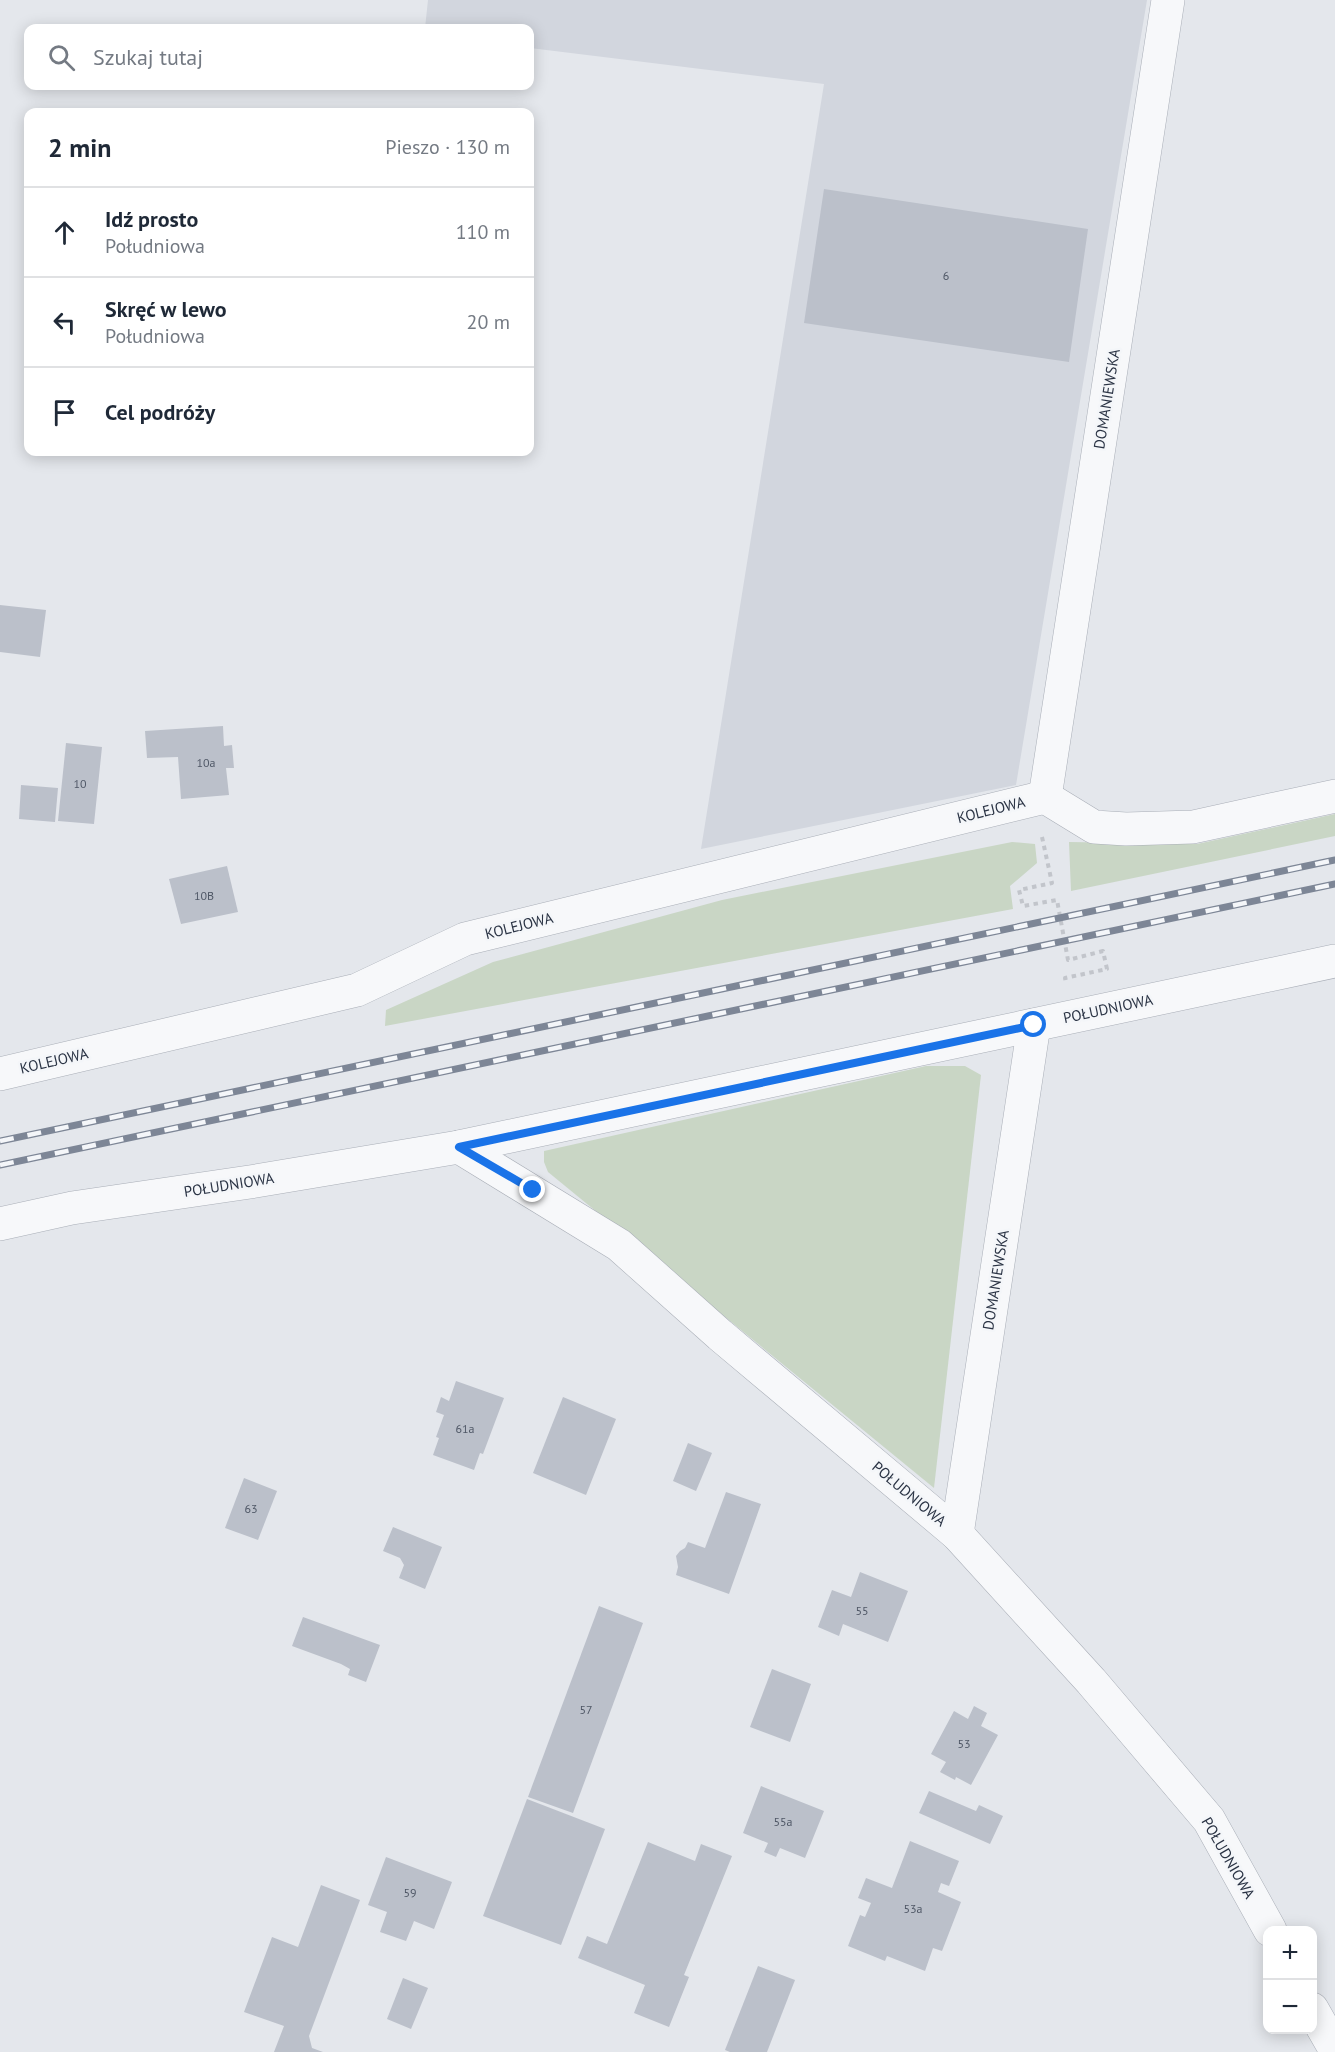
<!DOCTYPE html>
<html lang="pl">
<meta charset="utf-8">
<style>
:root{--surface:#fff;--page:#f2f2f3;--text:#1f2937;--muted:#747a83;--line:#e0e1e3}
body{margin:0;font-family:"PT Sans",sans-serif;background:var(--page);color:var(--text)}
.controls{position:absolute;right:18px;bottom:18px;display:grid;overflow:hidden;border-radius:12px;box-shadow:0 3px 15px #0003}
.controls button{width:54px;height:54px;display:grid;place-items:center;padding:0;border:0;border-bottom:2px solid var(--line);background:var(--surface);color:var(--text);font:30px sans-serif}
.stop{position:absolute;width:18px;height:18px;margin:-14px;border:4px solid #1a73e8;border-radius:50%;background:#fff}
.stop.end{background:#1a73e8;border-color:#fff;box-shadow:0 2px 6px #0008}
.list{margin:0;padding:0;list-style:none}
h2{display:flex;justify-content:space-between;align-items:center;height:78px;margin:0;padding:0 24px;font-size:26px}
h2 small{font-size:20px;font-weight:400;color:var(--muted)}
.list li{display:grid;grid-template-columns:39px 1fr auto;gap:18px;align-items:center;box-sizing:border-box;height:90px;padding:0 24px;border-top:2px solid var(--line)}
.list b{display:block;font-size:22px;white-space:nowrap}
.list p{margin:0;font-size:20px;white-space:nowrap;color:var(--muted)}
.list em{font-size:20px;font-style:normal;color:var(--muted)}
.icon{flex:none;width:33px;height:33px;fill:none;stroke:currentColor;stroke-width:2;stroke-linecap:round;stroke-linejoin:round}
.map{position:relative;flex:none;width:1335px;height:2052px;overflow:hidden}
.search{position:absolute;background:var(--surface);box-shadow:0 3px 15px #0003;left:24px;top:24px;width:510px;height:66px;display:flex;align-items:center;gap:15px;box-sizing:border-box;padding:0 21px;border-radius:12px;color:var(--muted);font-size:22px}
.panel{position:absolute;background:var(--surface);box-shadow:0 3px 15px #0003;left:24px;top:108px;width:510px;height:348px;border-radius:12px}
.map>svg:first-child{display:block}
</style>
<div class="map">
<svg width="1335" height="2052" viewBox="0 0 1335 2052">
<rect width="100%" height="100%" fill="#e4e7ec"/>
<path fill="#d2d6de" d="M428 0H1147L1016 785 701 849 824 84 530 48V28H425Z"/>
<g fill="#c9d6c5">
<path d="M1335 814V836L1071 891 1069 842 1197 844Z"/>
<path d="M1012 842 1035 844 1037 863 1010 886 1013 909 385 1026 386 1010 493 962 722 900Z"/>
<path d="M926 1066H965L981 1075 934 1488 548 1172 544 1162V1151Z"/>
</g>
<g fill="#bbc0ca">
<path d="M824 189 1088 229 1069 362 804 323Z"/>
<path d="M0 605 46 610 40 657 0 652Z"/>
<path d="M223 726 224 746 232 745 234 768H226L229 795 181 799 178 757 147 758 145 731Z"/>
<path d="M66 743 102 747 94 824 58 821Z"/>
<path d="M21 785 58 788 55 822 19 819Z"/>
<path d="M227 866 238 912 181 924 169 879Z"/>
<path d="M456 1381 504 1398 483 1454 480 1453 474 1470 433 1455 439 1438 436 1437 444 1415 436 1412 441 1397 449 1401Z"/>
<path d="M563 1397 616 1419 586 1495 533 1473Z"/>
<path d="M688 1443 712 1453 696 1491 673 1481Z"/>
<path d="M244 1478 277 1491 258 1540 225 1528Z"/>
<path d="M726 1492 761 1504 729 1594 676 1575 678 1567 676 1556 680 1551 685 1548 688 1542 705 1548Z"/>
<path d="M393 1527 442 1547 425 1589 399 1578 404 1565 400 1558 383 1551Z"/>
<path d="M860 1572 908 1591 888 1642 843 1624 839 1636 818 1627 832 1590 851 1597Z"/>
<path d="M599 1606 643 1623 573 1813 528 1797Z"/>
<path d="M303 1617 380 1645 366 1682 348 1675 350 1669 341 1664 292 1646Z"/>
<path d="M772 1669 811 1684 790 1742 750 1727Z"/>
<path d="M974 1706 987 1713 981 1726 998 1735 971 1785 956 1777 955 1780 940 1772 946 1762 931 1754 954 1711 968 1719Z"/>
<path d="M761 1786 824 1811 805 1858 780 1848 776 1857 764 1852 768 1843 743 1833Z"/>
<path d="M929 1791 976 1811 979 1805 1003 1816 990 1844 919 1813Z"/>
<path d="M527 1799 605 1829 561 1945 483 1916Z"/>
<path d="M910 1841 959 1861 949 1886 941 1883 938 1892 961 1902 942 1951 933 1948 925 1971 887 1956 885 1961 848 1946 860 1915 865 1917 871 1903 858 1898 866 1878 892 1888Z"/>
<path d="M648 1842 695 1861 701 1844 732 1856 684 1975 689 1977 669 2027 634 2013 645 1985 578 1958 587 1936 607 1944Z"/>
<path d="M386 1857 452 1882 434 1929 414 1921 406 1941 380 1932 387 1912 368 1905Z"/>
<path d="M321 1885 360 1900 309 2036 312 2048 323 2052H274L284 2026 244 2012 272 1937 298 1947Z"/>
<path d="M758 1966 795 1980 767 2052H730L725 2050Z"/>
<path d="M403 1978 428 1988 411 2029 387 2019Z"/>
</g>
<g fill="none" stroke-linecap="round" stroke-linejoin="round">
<defs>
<g id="minor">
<path d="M1045 797 1168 0"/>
<path d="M1045 797 1094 827 1126 829 1193 827 1335 796"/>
<path d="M0 1074 357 990 465 939 1045 797"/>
<path d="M459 1147 619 1245 720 1335 957 1534 1091 1681 1209 1820 1270 1930"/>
<path d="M0 1224 72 1208 256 1181 459 1147 1335 961"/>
<path d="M957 1534 1034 1025"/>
<path d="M1312 2009 1335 2049"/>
</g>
</defs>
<use href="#minor" stroke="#a9aeb7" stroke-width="34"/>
<path stroke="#c2c5cb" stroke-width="4" stroke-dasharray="4.5 4.5" stroke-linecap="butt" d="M1042 837 1052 883 1019 890 1023 906 1057 900 1068 960 1103 951 1107 969 1065 978 1066 983"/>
<use href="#minor" stroke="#f7f8fa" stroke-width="33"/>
<defs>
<g id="rail">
<path d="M0 1141 1335 860"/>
<path d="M0 1165 1335 884"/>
</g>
</defs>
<use href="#rail" stroke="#7d8696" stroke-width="7"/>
<use href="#rail" stroke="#f4f6f9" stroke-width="4.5" stroke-dasharray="14" stroke-linecap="butt"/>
</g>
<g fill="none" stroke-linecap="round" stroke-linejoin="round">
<path stroke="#1a73e8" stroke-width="8" d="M533 1190 459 1147 1034 1025"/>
</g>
<g text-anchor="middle" stroke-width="5" stroke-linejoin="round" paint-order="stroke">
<g font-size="12" fill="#4f5766">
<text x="946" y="280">6</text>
<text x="206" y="767">10a</text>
<text x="80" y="788">10</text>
<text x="204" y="900">10B</text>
<text x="465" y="1433">61a</text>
<text x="251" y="1513">63</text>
<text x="862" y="1615">55</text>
<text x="586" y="1714">57</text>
<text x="964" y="1748">53</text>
<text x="783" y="1826">55a</text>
<text x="410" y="1897">59</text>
<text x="913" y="1913">53a</text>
</g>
<g font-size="15" fill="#2b3445" stroke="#f4f6f9">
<text transform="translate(1107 399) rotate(-81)" y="5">DOMANIEWSKA</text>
<text transform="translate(991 810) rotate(-14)" y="5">KOLEJOWA</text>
<text transform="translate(519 926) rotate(-14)" y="5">KOLEJOWA</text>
<text transform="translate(1108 1009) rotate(-12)" y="5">POŁUDNIOWA</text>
<text transform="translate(54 1061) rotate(-13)" y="5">KOLEJOWA</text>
<text transform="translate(229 1185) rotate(-9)" y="5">POŁUDNIOWA</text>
<text transform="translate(996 1280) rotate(-81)" y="5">DOMANIEWSKA</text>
<text transform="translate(909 1494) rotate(40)" y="5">POŁUDNIOWA</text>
<text transform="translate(1228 1858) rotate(60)" y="5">POŁUDNIOWA</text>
</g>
</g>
</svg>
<div class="controls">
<button>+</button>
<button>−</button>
</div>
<div class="stop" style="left:1034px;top:1025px"></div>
<div class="stop end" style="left:533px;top:1190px"></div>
<div class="search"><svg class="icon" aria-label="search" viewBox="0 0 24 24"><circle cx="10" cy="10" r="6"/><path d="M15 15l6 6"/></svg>Szukaj tutaj</div>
<section class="panel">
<h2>2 min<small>Pieszo · 130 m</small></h2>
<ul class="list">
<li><svg class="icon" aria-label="ahead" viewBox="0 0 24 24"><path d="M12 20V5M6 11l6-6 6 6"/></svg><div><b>Idź prosto</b><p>Południowa</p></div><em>110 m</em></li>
<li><svg class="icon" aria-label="left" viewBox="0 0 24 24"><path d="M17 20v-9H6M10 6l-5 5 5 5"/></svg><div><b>Skręć w lewo</b><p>Południowa</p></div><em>20 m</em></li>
<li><svg class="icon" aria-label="arrive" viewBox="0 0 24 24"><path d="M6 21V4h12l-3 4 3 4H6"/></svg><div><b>Cel podróży</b></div></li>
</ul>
</section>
</div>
